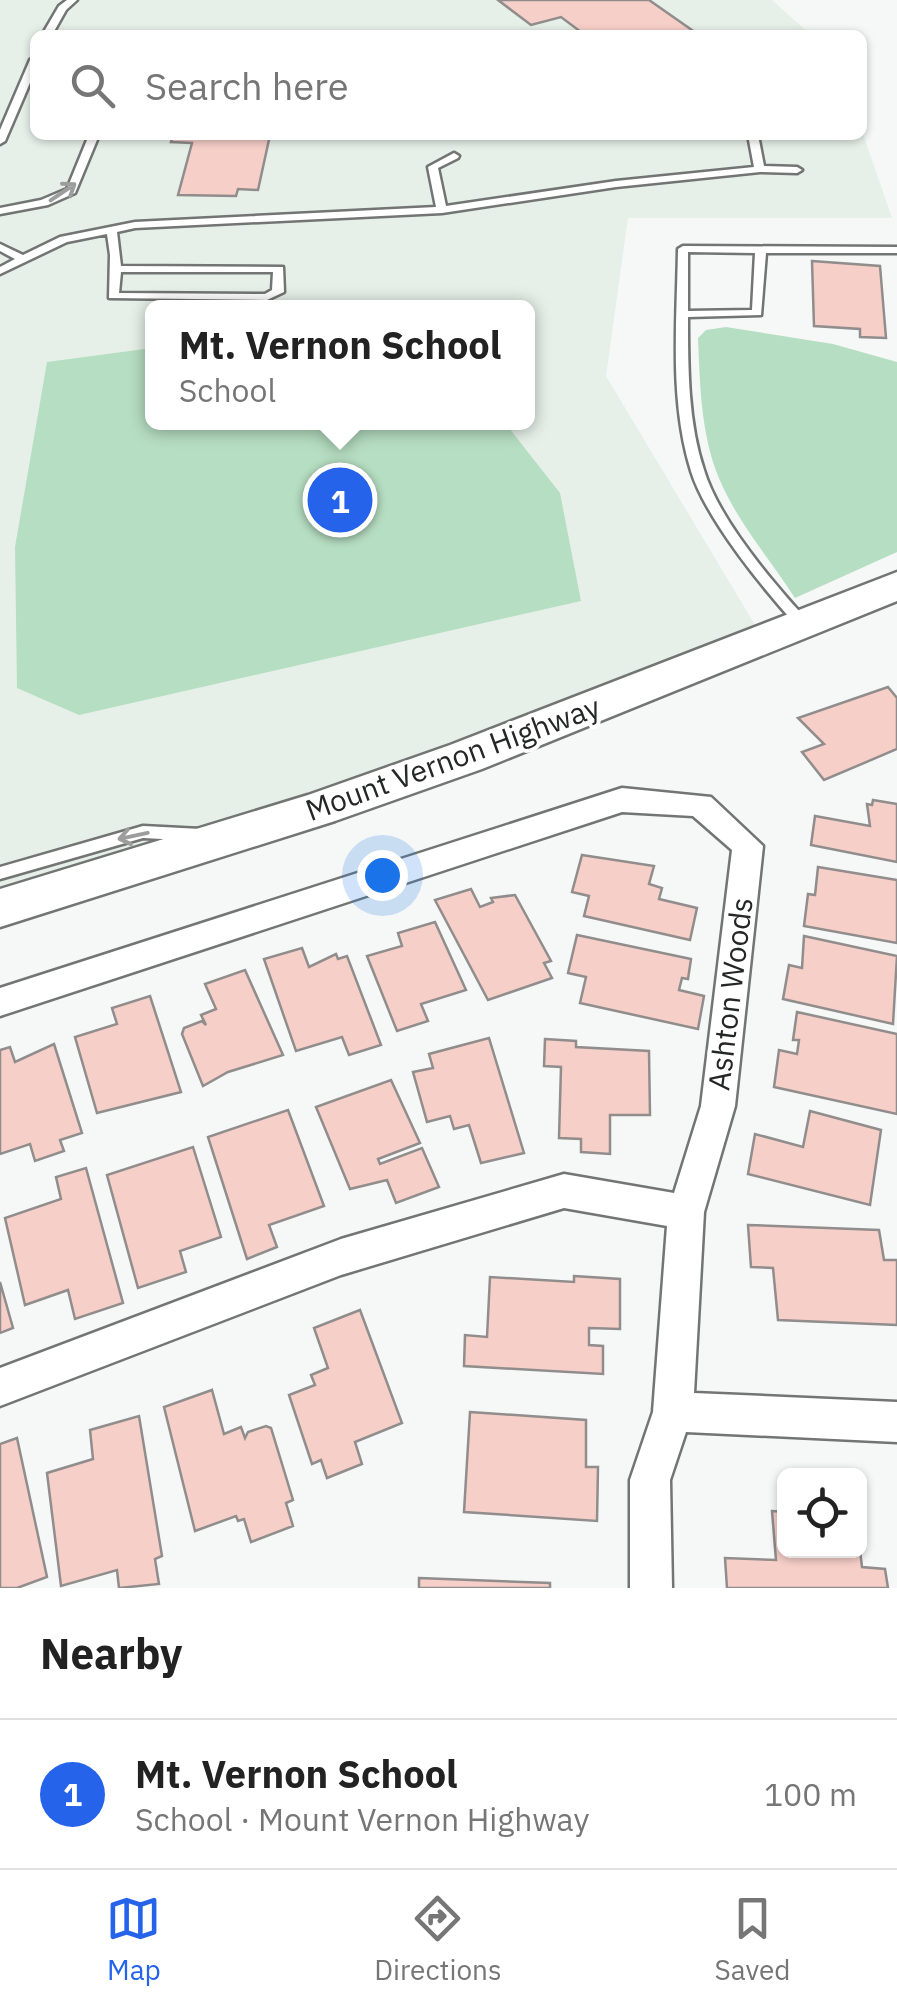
<!DOCTYPE html>
<meta charset="utf-8">
<style>
:root{--surface:#fff;--page:#f2f2f2;--text:#222;--muted:#767676;--line:#e0e0e0;--accent:#2563eb}
body{margin:0;font-family:"IBM Plex Sans",sans-serif;background:var(--page);color:var(--text)}
.controls{position:absolute;right:30px;bottom:30px;display:grid;overflow:hidden;border-radius:15px;box-shadow:0 2px 8px #0004}
.controls button{width:90px;height:90px;display:grid;place-items:center;padding:0;border:0;border-bottom:2px solid var(--line);background:var(--surface);color:var(--text);font:50px sans-serif}
.you{position:absolute;left:382px;top:875px;width:35px;height:35px;margin:-25px;border:8px solid #fff;border-radius:50%;background:#1a73e8;box-shadow:0 0 0 15px #1a73e833}
.badge{display:grid;place-items:center;width:65px;height:65px;border-radius:50%;background:var(--accent);color:#fff;font-size:32px;font-weight:700}
.pin{position:absolute;translate:-50% -50%;border:5px solid #fff;box-shadow:0 2px 10px #0006}
.popup{position:absolute;left:145px;top:300px;width:390px;height:130px;box-sizing:border-box;display:grid;place-content:center;border-radius:15px;background:var(--surface);filter:drop-shadow(0 2px 8px #0005);font-size:32px;white-space:nowrap;color:var(--muted)}
.popup b{font-size:38px;color:var(--text)}
.popup::after{content:'';position:absolute;left:50%;top:100%;margin-left:-20px;border:20px solid transparent;border-top-color:var(--surface)}
.list{margin:0;padding:0;list-style:none}
h2{display:flex;justify-content:space-between;align-items:center;height:130px;margin:0;padding:0 40px;font-size:42px}
h2 small{font-size:32px;font-weight:400;color:var(--muted)}
.list li{display:grid;grid-template-columns:65px 1fr auto;gap:30px;align-items:center;box-sizing:border-box;height:150px;padding:0 40px;border-top:2px solid var(--line)}
.list b{display:block;font-size:38px;white-space:nowrap}
.list p{margin:0;font-size:32px;white-space:nowrap;color:var(--muted)}
.list em{font-size:32px;font-style:normal;color:var(--muted)}
.icon{flex:none;width:55px;height:55px;fill:none;stroke:currentColor;stroke-width:2;stroke-linecap:round;stroke-linejoin:round}
.map{position:relative;flex:none;width:897px;height:1588px;overflow:hidden}
.search{position:absolute;background:var(--surface);box-shadow:0 2px 8px #0004;left:30px;right:30px;top:30px;height:110px;display:flex;align-items:center;gap:25px;box-sizing:border-box;padding:0 35px;border-radius:15px;color:var(--muted);font-size:38px}
.sheet{height:280px;background:var(--surface)}
nav{display:flex;justify-content:space-around;align-items:center;box-sizing:border-box;height:140px;border-top:2px solid var(--line);background:var(--surface);font-size:28px;color:var(--muted)}
nav a{display:grid;justify-items:center;gap:5px}
nav .on{color:var(--accent)}
.map>svg:first-child{display:block}
</style>
<div class="map">
<svg width="897" height="1588" viewBox="0 0 897 1588">
<rect width="100%" height="100%" fill="#f5f8f6"/>
<path fill="#e6f0e8" fill-rule="evenodd" d="M0 0H772L811 35H35V135H862V131L892 218H628L606 376 755 625 320 809 0 914ZM152 308H528V422H152Z"/>
<g fill="#b6dec2">
<path d="M726 327 833 344 897 362V552L795 598C771 561 740 525 722 485 701 440 700 387 698 338L706 330Z"/>
<path d="M152 348V422L505 423 560 493 581 601 79 715 17 688 15 547 47 362Z"/>
</g>
<g fill="#f7cfc9" stroke="#908d8c" stroke-width="2.5">
<path d="M498 0H649L699 35H585L561 17 531 25Z"/>
<path d="M173 135H270L258 190 238 189 236 196 178 195 192 143 171 142Z"/>
<path d="M812 261 880 266 886 338 860 337V329L814 326Z"/>
<path d="M888 687 897 698V749L824 780 802 752 824 744 798 718Z"/>
<path d="M873 800 897 804V862L811 845 815 816 870 826 867 804 872 805Z"/>
<path d="M582 855 654 866 649 884 662 888 659 899 697 908 690 940 584 916 589 896 572 892Z"/>
<path d="M818 867 897 880V943L804 926 808 894 815 895Z"/>
<path d="M471 889 480 907 493 902 491 898 515 895 551 961 544 963 552 978 488 1000 435 900Z"/>
<path d="M435 922 466 990 421 1004 428 1021 397 1031 367 956 402 946 398 933Z"/>
<path d="M577 935 691 959 688 979 682 978 679 990 704 996 698 1029 580 1003 586 977 568 973Z"/>
<path d="M804 936 897 956 893 1024 783 999 789 965 802 968Z"/>
<path d="M302 948 309 967 336 954 338 959 347 956 381 1045 349 1055 342 1037 296 1051 264 959Z"/>
<path d="M245 970 283 1055 228 1072 203 1086 182 1034 184 1028 202 1021 206 1025 201 1015 216 1009 205 984Z"/>
<path d="M150 996 181 1092 97 1113 75 1037 117 1024 112 1008Z"/>
<path d="M797 1012 897 1034V1114L774 1087 779 1050 797 1054 799 1040H793Z"/>
<path d="M489 1038 524 1153 481 1163 469 1125 454 1129 450 1116 427 1122 413 1072 433 1068 429 1054Z"/>
<path d="M545 1039 576 1041V1047L649 1051 650 1115H610V1154L581 1152V1139L559 1138 561 1067 544 1066Z"/>
<path d="M54 1044 82 1133 60 1140 64 1151 35 1161 30 1144 0 1154V1050L10 1047 15 1062Z"/>
<path d="M391 1080 420 1143 378 1159 380 1164 422 1148 439 1187 396 1203 387 1180 350 1189 316 1107Z"/>
<path d="M288 1110 324 1206 269 1225 277 1247 247 1259 208 1137Z"/>
<path d="M810 1111 881 1130 870 1205 748 1174 755 1134 803 1147Z"/>
<path d="M193 1147 221 1237 180 1251 186 1272 138 1288 107 1175Z"/>
<path d="M86 1168 123 1303 75 1319 68 1290 25 1305 5 1218 61 1199 56 1177Z"/>
<path d="M748 1225 879 1230 884 1260H897V1325L778 1320 773 1268 751 1267Z"/>
<path d="M574 1276 620 1279V1329L589 1328V1345L603 1346V1374L464 1366 465 1335 487 1337 490 1277 574 1282Z"/>
<path d="M0 1282 13 1328 0 1333Z"/>
<path d="M360 1310 402 1423 355 1442 362 1464 327 1478 321 1460 312 1464 289 1395 315 1385 311 1375 328 1368 314 1328Z"/>
<path d="M212 1390 224 1434 241 1427 245 1438 248 1432 266 1426 271 1428 293 1500 286 1503 293 1526 251 1542 244 1519 238 1521 236 1516 195 1531 164 1407Z"/>
<path d="M470 1412 586 1420V1467H598L597 1521 464 1512Z"/>
<path d="M139 1416 162 1556 155 1559 159 1584 119 1588 117 1570 61 1586 47 1473 93 1459 90 1430Z"/>
<path d="M17 1438 47 1577 17 1588H0V1444Z"/>
<path d="M772 1511 784 1512V1550H860L862 1567 885 1569 888 1588H727L725 1558 776 1560Z"/>
<path d="M419 1578 550 1583V1588H419Z"/>
</g>
<g fill="none" stroke-linecap="round" stroke-linejoin="round">
<defs>
<g id="service">
<path d="M67 0H77L66 10 52 35H42L59 6Z"/>
<path d="M35 57V71L5 141 0 144V130L30 60Z"/>
<path d="M89 135H99L75 193 48 205 0 214V208L41 200 67 189Z"/>
<path d="M748 135H758L764 166 797 167 802 170 797 173 760 172 616 187 442 213 135 228 117 232 121 266 283 267 284 292 267 300 109 298 110 255 107 234 67 242 0 274V267L15 259 0 251V244L23 255 60 237 135 222 436 207 428 167 454 153 459 156 458 158 438 168 446 206 616 181 754 167ZM121 272H273L272 290 265 294 119 293Z"/>
<path d="M683 246 897 247V253H766L761 315 688 317C688 368 688 422 704 470 719 520 774 584 809 622L811 625 809 628H799C764 590 706 519 691 471 669 401 677 321 678 249ZM688 252 755 253 752 310 688 311Z"/>
<path d="M143 826 201 829 206 831 209 835 206 839 201 841 143 838 0 879V867Z"/>
</g>
<path id="minor" d="M622 788 711 797 763 846 735 1106 704 1212 694 1393 897 1402V1442L686 1432 670 1480 672 1588H630V1480L653 1412 667 1226 564 1208 341 1275 0 1406V1368L341 1239 564 1174 674 1193 701 1106 732 850 693 816 622 812 0 1016V988Z"/>
<path id="secondary" d="M897 572V601L482 769 335 821 0 927V889L308 795 450 745Z"/>
</defs>
<use href="#service" stroke="#727573" stroke-width="5"/>
<use href="#minor" stroke="#727573" stroke-width="5"/>
<use href="#secondary" stroke="#727573" stroke-width="5"/>
<use href="#service" fill="#fff" fill-rule="evenodd"/>
<use href="#minor" fill="#fff" fill-rule="evenodd"/>
<use href="#secondary" fill="#fff" fill-rule="evenodd"/>
</g>
<defs><path id="oneway-shaft" d="M-6 0H5M1.5-3L5.5 0L1.5 3" fill="none" stroke-width="1.6" stroke-linecap="round" stroke-linejoin="round" transform="scale(2.5)"/></defs>
<g stroke="#9d9d9d">
<use href="#oneway-shaft" transform="translate(63 192) rotate(-34)"/>
<use href="#oneway-shaft" transform="translate(133 836) rotate(168)"/>
</g>
<g text-anchor="middle" stroke-width="8" stroke-linejoin="round" paint-order="stroke">
<g font-size="30" fill="#252626" stroke="#fff">
<text transform="translate(453 759) rotate(-20)" y="10">Mount Vernon Highway</text>
<text transform="translate(731 994) rotate(-83)" y="10">Ashton Woods</text>
</g>
</g>
</svg>
<div class="controls">
<button><svg class="icon" aria-label="locate" viewBox="0 0 24 24"><circle cx="12" cy="12" r="6"/><path d="M12 2v4M12 18v4M2 12h4M18 12h4"/></svg></button>
</div>
<div class="you"></div>
<div class="pin badge" style="left:340px;top:500px">1</div>
<div class="popup"><b>Mt. Vernon School</b>School</div>
<div class="search"><svg class="icon" aria-label="search" viewBox="0 0 24 24"><circle cx="10" cy="10" r="6"/><path d="M15 15l6 6"/></svg>Search here</div>
</div>
<section class="sheet">
<h2>Nearby<small></small></h2>
<ul class="list">
<li><span class="badge">1</span><div><b>Mt. Vernon School</b><p>School · Mount Vernon Highway</p></div><em>100 m</em></li>
</ul>
</section>
<nav>
<a class="on"><svg class="icon" aria-label="map" viewBox="0 0 24 24"><path d="M3 6l6-2 6 2 6-2v14l-6 2-6-2-6 2zM9 4v14M15 6v14"/></svg>Map</a>
<a><svg class="icon" aria-label="directions" viewBox="0 0 24 24"><path d="M12 3l9 9-9 9-9-9zM9 14v-3h6M13 9l2 2-2 2"/></svg>Directions</a>
<a><svg class="icon" aria-label="saved" viewBox="0 0 24 24"><path d="M7 4h10v16l-5-4-5 4z"/></svg>Saved</a>
</nav>
